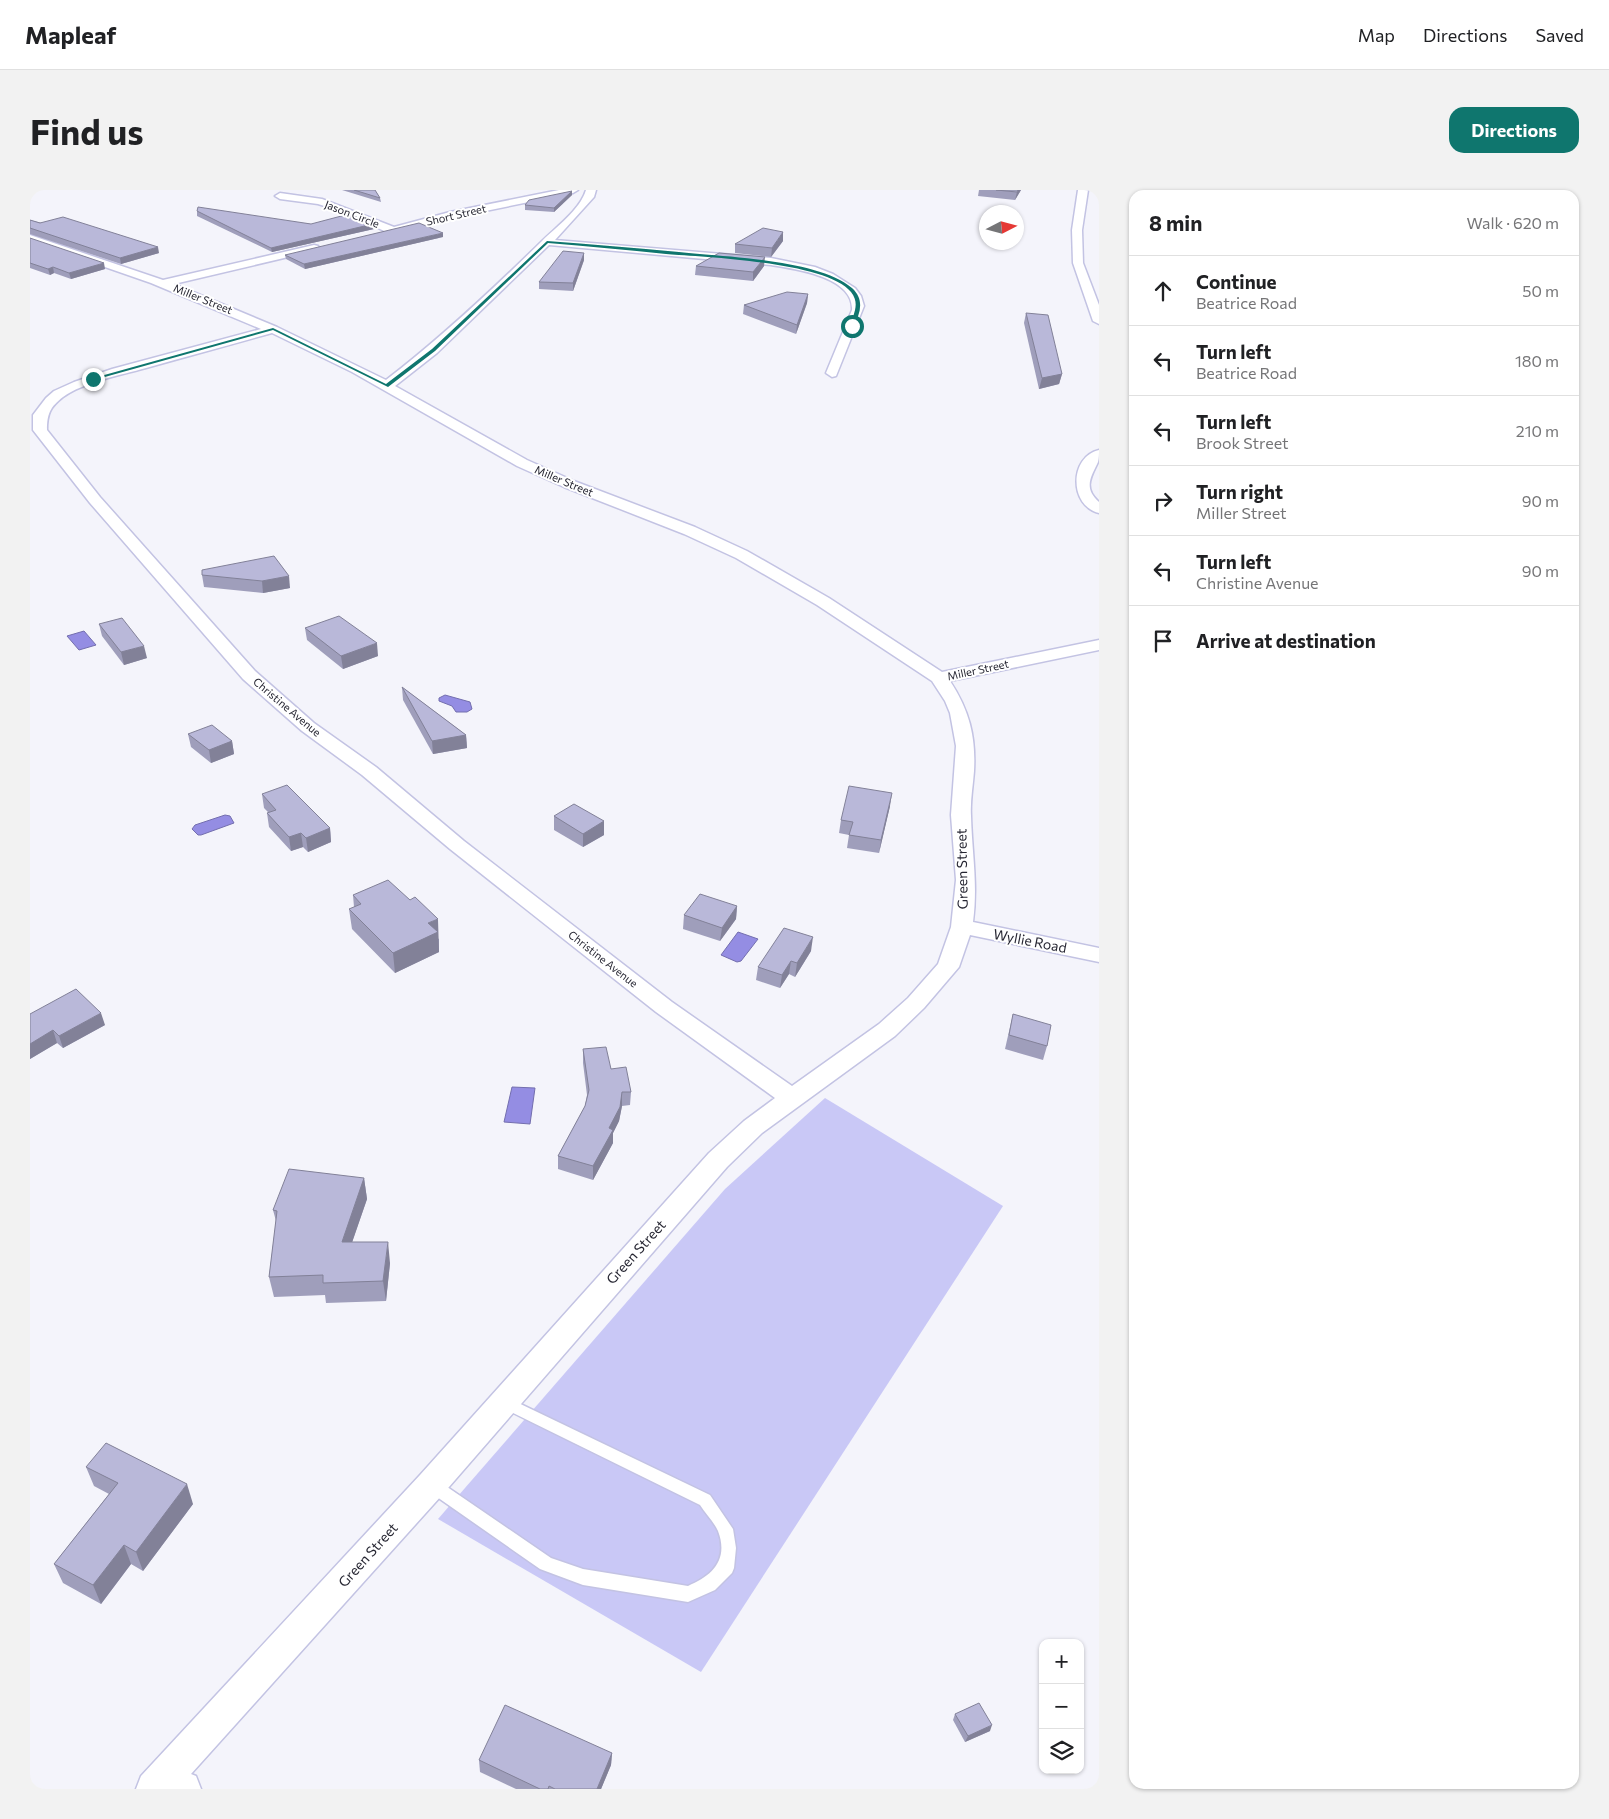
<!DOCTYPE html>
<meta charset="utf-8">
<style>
:root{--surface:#fff;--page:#f2f2f2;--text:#202124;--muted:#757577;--line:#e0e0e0;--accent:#0f766e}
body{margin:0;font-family:Commissioner,sans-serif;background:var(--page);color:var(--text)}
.controls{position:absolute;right:15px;bottom:15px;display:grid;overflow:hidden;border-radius:10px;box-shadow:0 1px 4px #0004}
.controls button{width:45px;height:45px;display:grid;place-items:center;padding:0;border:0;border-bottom:1px solid var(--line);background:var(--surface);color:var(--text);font:25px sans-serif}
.compass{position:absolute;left:949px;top:15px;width:45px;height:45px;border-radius:50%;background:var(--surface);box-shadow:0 1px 4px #0004;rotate:84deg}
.stop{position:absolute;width:15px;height:15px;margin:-11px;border:4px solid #0f766e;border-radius:50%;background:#fff}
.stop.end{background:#0f766e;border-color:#fff;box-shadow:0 1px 5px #0008}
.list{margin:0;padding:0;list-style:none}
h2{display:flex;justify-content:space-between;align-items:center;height:65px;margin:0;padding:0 20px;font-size:21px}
h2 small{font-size:16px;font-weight:400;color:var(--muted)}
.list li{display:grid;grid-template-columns:32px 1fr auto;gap:15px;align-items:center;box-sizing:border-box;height:70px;padding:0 20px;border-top:1px solid var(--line)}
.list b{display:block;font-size:19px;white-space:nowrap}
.list p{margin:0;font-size:16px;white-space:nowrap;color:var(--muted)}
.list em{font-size:16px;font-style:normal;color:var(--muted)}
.icon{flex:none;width:28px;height:28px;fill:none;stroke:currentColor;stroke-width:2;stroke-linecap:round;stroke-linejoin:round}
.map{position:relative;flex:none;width:1069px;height:1599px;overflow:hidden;border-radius:15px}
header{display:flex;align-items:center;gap:30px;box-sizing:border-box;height:70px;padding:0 25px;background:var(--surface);border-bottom:1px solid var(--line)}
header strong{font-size:24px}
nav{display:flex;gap:28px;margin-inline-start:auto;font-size:18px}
.intro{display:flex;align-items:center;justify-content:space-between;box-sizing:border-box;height:120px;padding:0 30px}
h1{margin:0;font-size:35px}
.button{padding:12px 22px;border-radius:15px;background:var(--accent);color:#fff;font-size:18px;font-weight:700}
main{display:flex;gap:30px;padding:0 30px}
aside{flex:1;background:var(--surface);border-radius:15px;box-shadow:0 1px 4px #0004}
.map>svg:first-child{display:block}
</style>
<header>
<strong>Mapleaf</strong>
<nav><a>Map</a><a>Directions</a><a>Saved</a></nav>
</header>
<div class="intro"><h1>Find us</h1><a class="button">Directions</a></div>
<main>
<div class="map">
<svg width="1069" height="1599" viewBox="0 0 1069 1599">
<rect width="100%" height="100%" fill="#f4f4fb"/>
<path fill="#c9c8f6" d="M795 908 973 1016 671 1482 408 1329 695 999Z"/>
<g fill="#948de3" stroke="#736eae">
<path d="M54 441 66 455 49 460 37 446Z"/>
<path d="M415 505 440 512 442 519 437 522H426L422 516 409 511V508Z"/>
<path d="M195 625 200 626 204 633 171 645H168L162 639 165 635Z"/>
<path d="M708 742 728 749 711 771 707 772 691 765Z"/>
<path d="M482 897 505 898 500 934 474 932Z"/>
</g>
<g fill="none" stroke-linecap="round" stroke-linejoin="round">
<defs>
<path id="lane" d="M474 1206 680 1305 703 1339 706 1358 704 1378 702 1383 685 1400 658 1412 553 1395 510 1379 397 1300 394 1295 397 1290 402 1288 407 1290 521 1368 553 1379 658 1396C682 1386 699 1370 688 1341 684 1332 675 1323 670 1315L469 1216 467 1212 469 1208Z"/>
<g id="street">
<path d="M529 0H548L543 3 421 28 361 44 310 21 288 14 250 9 245 6 250 3 292 9 364 37 420 22Z"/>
<path d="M556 0H566L564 7 525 50 741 68 785 77 803 84 825 98 831 106 834 116 806 186 802 187 796 183 822 120C824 87 766 79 741 75L519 55 407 163 365 196 497 270 544 291 665 337 717 361 799 408 912 482 1069 450V460L920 491C939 520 946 546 944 581 943 596 940 611 941 626 942 664 948 694 943 732L1069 758V772L940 745 929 777 894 818 865 846 732 943 697 977 412 1305 161 1584 166 1586 171 1599H106L111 1586 390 1285 679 963 714 931 745 908 626 822 420 659 332 585 272 541 213 489 60 313 3 240V225L16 208 24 201 44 192 82 179 231 139 121 93 0 51V45L133 90 284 55 288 56 289 58 288 60 144 94 247 137 356 190C411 148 462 100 512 51 526 37 550 20 556 0ZM242 143 322 182 487 276 534 297 654 344 706 368 787 415 902 491 915 511 920 523 926 556 921 625 926 690 921 737 908 774 878 808 849 834 762 896 642 812 434 651 346 577 284 533 225 481 70 307 17 240C17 224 20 217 33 207 54 192 91 185 116 178 158 166 200 155 242 143Z"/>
<path d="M1048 0H1058L1052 40 1053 73 1069 115V134L1063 131 1043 73 1042 40Z"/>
<path d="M1069 260C1069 263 1069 269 1068 272 1061 287 1053 298 1069 312V323C1039 316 1039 267 1069 260Z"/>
</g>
</defs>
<use href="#lane" stroke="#c3c3e3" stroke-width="3"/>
<use href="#street" stroke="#c3c3e3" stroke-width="3"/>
<use href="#lane" fill="#fff" fill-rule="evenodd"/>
<use href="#street" fill="#fff" fill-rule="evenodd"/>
</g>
<g fill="#9f9ebb">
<path d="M312 0H345L350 8 351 12Z"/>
<path d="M949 0H991L985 10 948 6Z"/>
<path d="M542 1V5L524 22 495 20V15Z"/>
<path d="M167 21 281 34H343L344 39 242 62 167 26Z"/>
<path d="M0 30 129 63 91 74 0 44Z"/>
<path d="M413 47 275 79 256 69 255 65Z"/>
<path d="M0 48 75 79 41 89 24 83 20 85 0 78Z"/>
<path d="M753 51 741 67 705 63V54Z"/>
<path d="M554 63V70L543 101 509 99V92Z"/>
<path d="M666 76H734L723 91 665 85Z"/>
<path d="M778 104 777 113 766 144 713 124 714 115Z"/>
<path d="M996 123 1032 184 1029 194 1009 199 994 133Z"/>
<path d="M244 366 260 398 233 403 174 397 172 385Z"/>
<path d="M69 434 117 468 94 475 72 446Z"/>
<path d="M275 438 348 466 313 479 277 450Z"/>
<path d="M372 497 436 545 437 558 403 564 373 510Z"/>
<path d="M158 544 202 551 204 564 181 573 161 557Z"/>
<path d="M232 604 300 638 301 652 278 662 273 657 261 661 239 637 237 623H239L234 618Z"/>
<path d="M860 616 849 663 817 658 819 645 809 643 811 630Z"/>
<path d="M524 626 574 631V645L553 657 524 640Z"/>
<path d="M323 705 409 749V762L365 783 322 739 319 719 324 717Z"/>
<path d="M707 716 706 729 690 751 653 739 654 725Z"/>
<path d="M781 761 765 787 759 784 750 798 726 790 728 777Z"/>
<path d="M0 824 75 835 33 858 27 853 0 869Z"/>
<path d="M983 824 1017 856 1013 870 975 859Z"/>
<path d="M553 859 581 879 601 902 600 915 592 916 589 931 583 943V953L563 990 528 979V966L555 916 557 905 553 873Z"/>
<path d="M334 988 337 1009 322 1052 360 1073 356 1111 296 1113 295 1105 244 1107 239 1087 246 1031 243 1020Z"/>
<path d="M56 1277 163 1314 113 1381 101 1374 71 1414 33 1393 24 1374 79 1304 64 1296Z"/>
<path d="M925 1524 960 1541 935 1552 923 1530Z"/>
<path d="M582 1563 581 1575 571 1599H486L450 1582 449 1570Z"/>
</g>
<g fill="#828198">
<path d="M988 0H991L985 10 987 2Z"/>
<path d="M542 1V5L524 22V18Z"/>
<path d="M343 34 344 39 242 62 241 58Z"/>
<path d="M753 42V51L741 67 742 58Z"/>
<path d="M413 43V47L275 79 274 74Z"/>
<path d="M128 57 129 63 91 74 90 68Z"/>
<path d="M554 63V70L543 101V93Z"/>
<path d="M735 67 734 76 723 91V82Z"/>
<path d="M74 73 75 79 41 89 39 83Z"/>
<path d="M23 77 24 83 20 85 18 79Z"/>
<path d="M778 104 777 113 766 144 767 135Z"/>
<path d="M1032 184 1029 194 1009 199 1012 188Z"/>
<path d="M259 386 260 398 233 403 232 391Z"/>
<path d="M347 453 348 466 313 479 311 466Z"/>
<path d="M114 456 117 468 94 475 91 462Z"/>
<path d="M436 545 437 558 403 564 402 551Z"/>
<path d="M202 551 204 564 181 573 179 560Z"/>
<path d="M862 603 860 616 849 663 851 650Z"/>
<path d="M574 631V645L553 657V644Z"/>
<path d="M300 638 301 652 278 662 276 648Z"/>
<path d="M271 643 273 657 261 661 259 647Z"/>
<path d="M707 716 706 729 690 751 692 738Z"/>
<path d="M408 729 409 762 365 783 363 763 398 733Z"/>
<path d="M783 747 781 761 765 787 767 773Z"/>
<path d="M761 771 759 784 750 798 752 785Z"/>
<path d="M71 823 75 835 33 858 29 846Z"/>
<path d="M23 840 27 853 0 869V854Z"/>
<path d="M592 902V916L589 931 583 943V953L563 990V976L579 938Z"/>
<path d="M334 988 337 1009 315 1073 312 1052Z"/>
<path d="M358 1052 360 1073 356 1111 353 1091Z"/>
<path d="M157 1294 163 1314 113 1381 106 1362Z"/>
<path d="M94 1355 101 1374 71 1414 63 1395Z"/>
<path d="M962 1535 960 1541 935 1552 938 1546Z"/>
<path d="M582 1563 581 1575 571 1599H567Z"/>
</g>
<g fill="#b9b8d9" stroke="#828198">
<path d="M324 0H345L350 8Z"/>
<path d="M966 0H988L987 2Z"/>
<path d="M542 1 524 18 495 15 499 10Z"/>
<path d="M168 17 281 34 319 24 343 34 241 58 167 21Z"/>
<path d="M33 27 128 57 90 68 0 38V30L10 33Z"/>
<path d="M389 33 413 43 274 74 255 65Z"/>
<path d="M733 38 753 42 742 58 705 54Z"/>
<path d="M0 48 74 73 39 83 23 77 18 79 0 73Z"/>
<path d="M533 61 554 63 543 93 509 92Z"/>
<path d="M689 63 735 67 723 82 666 76Z"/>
<path d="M757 102 778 104 767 135 714 115Z"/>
<path d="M996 123 1018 125 1032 184 1012 188Z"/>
<path d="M244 366 259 386 232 391 172 385V380Z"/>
<path d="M309 426 347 453 311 466 275 438Z"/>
<path d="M92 428 114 456 91 462 69 434Z"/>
<path d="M372 497 436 545 402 551Z"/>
<path d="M182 535 202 551 179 560 158 544Z"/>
<path d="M257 595 300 638 276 648 271 643 259 647 237 623 246 620 232 604Z"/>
<path d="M819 596 862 603 851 650 819 645 823 632 811 630Z"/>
<path d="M544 614 574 631 553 644 524 626Z"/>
<path d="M358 690 380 710 385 707 408 729 398 733 408 742 363 763 319 719 331 714 323 705Z"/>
<path d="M670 704 707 716 692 738 654 725Z"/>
<path d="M754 738 783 747 767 773 761 771 752 785 728 777Z"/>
<path d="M46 799 71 823 29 846 23 840 0 854V824Z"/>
<path d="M983 824 1021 835 1017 856 979 845Z"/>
<path d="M576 857 581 879 596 877 601 902H592L590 917 579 938 583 940 563 976 528 966 555 916 559 900 553 859Z"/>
<path d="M259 979 334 988 312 1052H358L353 1091 293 1093V1085L239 1087 247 1021 243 1020Z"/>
<path d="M76 1253 157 1294 106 1362 94 1355 63 1395 24 1374 88 1293 56 1277Z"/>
<path d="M949 1513 962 1535 938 1546 925 1524Z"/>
<path d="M475 1515 582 1563 567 1599H525L519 1596 518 1599H510L449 1570Z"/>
</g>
<path fill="#0f766e" d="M517 51C561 54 605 58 649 62 694 67 788 69 822 98 835 110 830 123 824 136L821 137C822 124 831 115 821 102 797 72 675 67 636 64 597 60 557 56 518 53L405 161 358 197 243 140 64 190 60 189 243 138 356 194 402 159Z"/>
<g text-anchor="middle" stroke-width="4" stroke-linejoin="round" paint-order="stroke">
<g font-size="11" fill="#262632" stroke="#fff">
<text transform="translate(322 24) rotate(21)" y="4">Jason Circle</text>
<text transform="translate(426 25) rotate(-13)" y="4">Short Street</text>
<text transform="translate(173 109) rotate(22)" y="4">Miller Street</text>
<text transform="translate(534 291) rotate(23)" y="4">Miller Street</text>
<text transform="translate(948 480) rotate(-12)" y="4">Miller Street</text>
<text transform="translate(257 517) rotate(40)" y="4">Christine Avenue</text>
<text transform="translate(573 769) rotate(38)" y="4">Christine Avenue</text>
</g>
<g font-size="14" fill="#262632" stroke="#fff">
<text transform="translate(932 679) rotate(-91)" y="5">Green Street</text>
<text transform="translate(1000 751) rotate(11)" y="5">Wyllie Road</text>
<text transform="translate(606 1062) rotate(-48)" y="5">Green Street</text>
<text transform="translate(338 1365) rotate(-48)" y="5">Green Street</text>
</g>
</g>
</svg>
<div class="controls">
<button>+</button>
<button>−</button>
<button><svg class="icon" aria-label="layers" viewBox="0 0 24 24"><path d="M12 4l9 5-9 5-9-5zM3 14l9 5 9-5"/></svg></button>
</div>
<svg class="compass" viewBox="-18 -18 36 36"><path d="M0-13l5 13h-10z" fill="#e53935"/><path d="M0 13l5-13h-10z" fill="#757577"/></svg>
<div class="stop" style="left:822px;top:136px"></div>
<div class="stop end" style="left:63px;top:189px"></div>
</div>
<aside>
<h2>8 min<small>Walk · 620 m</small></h2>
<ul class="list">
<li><svg class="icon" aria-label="ahead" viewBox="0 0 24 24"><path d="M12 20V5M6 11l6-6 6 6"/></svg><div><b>Continue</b><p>Beatrice Road</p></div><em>50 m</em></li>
<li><svg class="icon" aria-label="left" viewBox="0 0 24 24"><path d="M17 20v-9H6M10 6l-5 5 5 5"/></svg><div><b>Turn left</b><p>Beatrice Road</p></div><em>180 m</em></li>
<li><svg class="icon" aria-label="left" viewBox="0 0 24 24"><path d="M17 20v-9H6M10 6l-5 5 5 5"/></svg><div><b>Turn left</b><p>Brook Street</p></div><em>210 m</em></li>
<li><svg class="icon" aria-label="right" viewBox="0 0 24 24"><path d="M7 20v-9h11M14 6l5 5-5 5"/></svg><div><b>Turn right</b><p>Miller Street</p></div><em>90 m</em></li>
<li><svg class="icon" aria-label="left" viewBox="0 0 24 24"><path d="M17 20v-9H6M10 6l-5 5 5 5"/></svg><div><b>Turn left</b><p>Christine Avenue</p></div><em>90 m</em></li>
<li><svg class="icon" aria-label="arrive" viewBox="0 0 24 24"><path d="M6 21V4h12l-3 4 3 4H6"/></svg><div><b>Arrive at destination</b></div></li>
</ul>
</aside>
</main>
